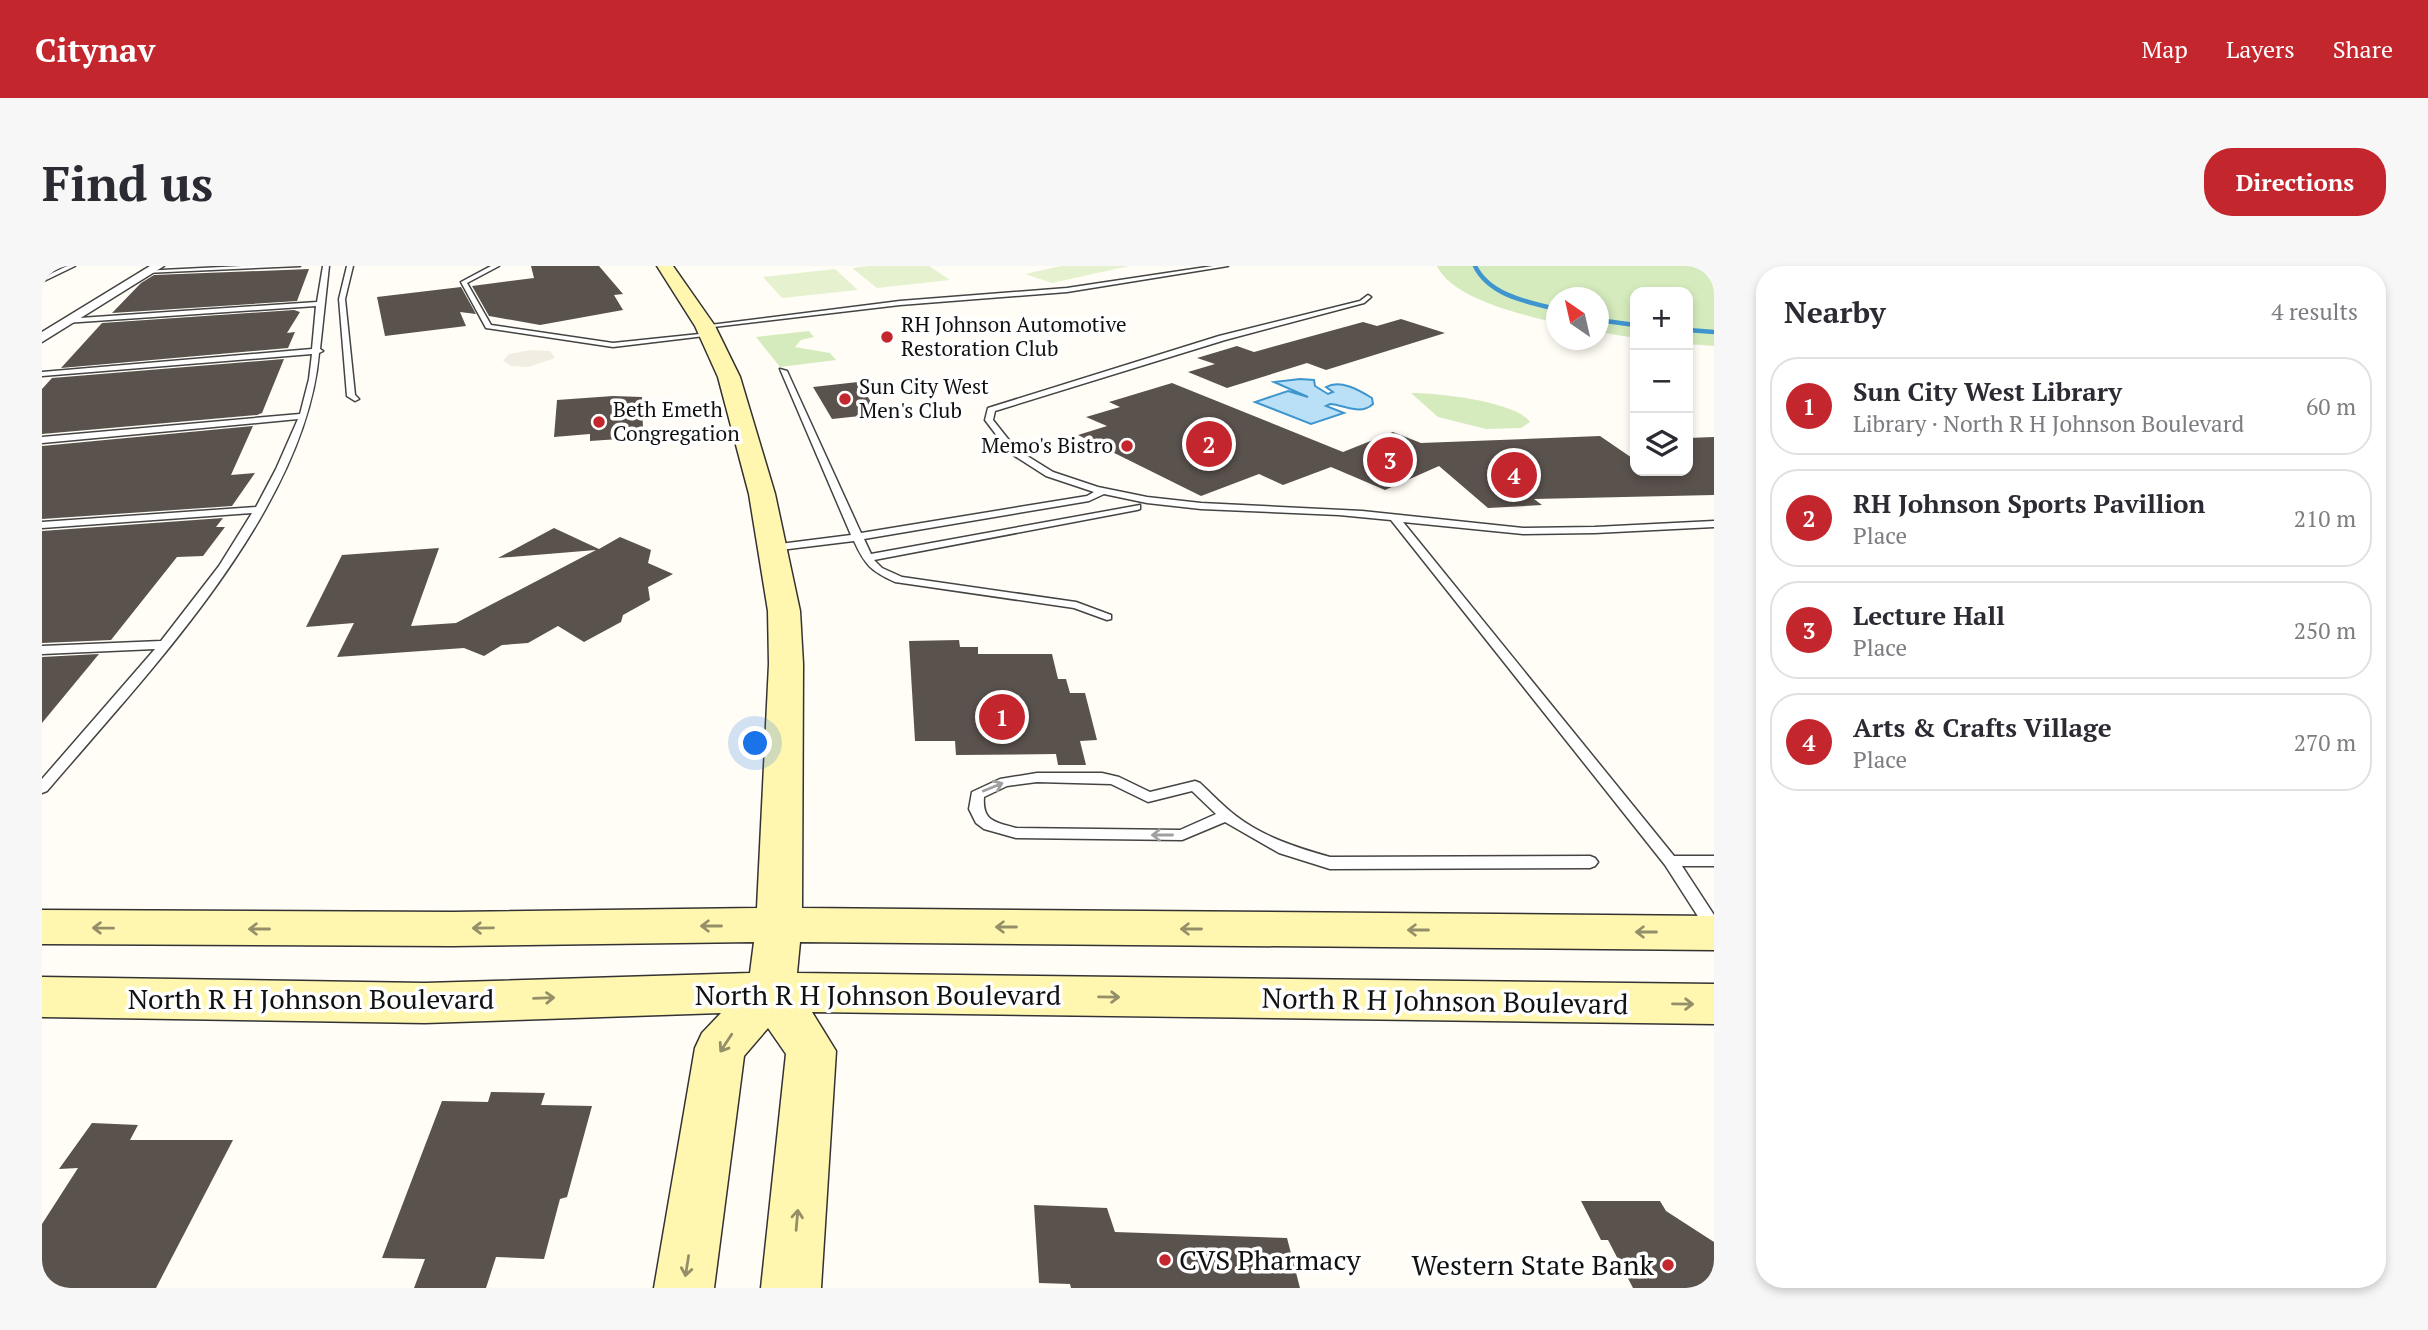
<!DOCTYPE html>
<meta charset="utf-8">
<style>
:root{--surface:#fff;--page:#f7f7f7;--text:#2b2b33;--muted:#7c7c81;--line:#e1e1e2;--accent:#c4262e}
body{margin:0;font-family:"PT Serif",serif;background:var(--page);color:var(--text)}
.controls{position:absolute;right:21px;top:21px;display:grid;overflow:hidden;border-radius:14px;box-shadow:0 4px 10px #0003}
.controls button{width:63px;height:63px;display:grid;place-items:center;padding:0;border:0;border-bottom:2px solid var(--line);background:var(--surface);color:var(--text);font:35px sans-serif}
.compass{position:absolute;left:1504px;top:21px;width:63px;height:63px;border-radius:50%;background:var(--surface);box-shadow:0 4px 10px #0003;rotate:326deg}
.you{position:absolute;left:714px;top:478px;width:24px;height:24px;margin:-18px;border:5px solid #fff;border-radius:50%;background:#1a73e8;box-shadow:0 0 0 10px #1a73e833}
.badge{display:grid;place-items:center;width:46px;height:46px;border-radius:50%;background:var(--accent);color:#fff;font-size:23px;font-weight:700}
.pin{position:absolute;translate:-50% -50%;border:4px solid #fff;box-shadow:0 2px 7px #0006}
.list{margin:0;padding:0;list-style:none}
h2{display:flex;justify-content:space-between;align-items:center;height:91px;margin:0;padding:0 28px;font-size:30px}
h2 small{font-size:23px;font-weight:400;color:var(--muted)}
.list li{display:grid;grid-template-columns:46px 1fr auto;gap:21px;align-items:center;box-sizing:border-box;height:98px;margin:0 14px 14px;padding:0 14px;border:2px solid var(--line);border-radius:28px}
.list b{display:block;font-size:26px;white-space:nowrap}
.list p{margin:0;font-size:23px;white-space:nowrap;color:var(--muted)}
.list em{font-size:23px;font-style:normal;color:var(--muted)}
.icon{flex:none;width:38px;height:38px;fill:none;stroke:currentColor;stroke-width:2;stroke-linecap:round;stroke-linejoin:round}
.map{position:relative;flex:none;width:1672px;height:1022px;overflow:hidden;border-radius:28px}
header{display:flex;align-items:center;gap:42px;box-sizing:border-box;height:98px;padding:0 35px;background:var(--accent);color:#fff}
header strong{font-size:33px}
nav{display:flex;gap:38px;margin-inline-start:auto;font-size:24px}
.intro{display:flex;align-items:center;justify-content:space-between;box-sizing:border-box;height:168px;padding:0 42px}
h1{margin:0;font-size:49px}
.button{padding:18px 32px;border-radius:28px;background:var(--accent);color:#fff;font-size:24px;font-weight:700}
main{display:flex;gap:42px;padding:0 42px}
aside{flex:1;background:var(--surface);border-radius:28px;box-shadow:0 4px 10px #0003}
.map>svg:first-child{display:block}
</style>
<header>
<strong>Citynav</strong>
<nav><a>Map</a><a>Layers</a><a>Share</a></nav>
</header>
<div class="intro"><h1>Find us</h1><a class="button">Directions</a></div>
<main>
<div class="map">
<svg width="1672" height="1022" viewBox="0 0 1672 1022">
<rect width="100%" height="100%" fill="#fffdf5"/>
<g fill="#d5ebbd">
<path d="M1395 0H1672V80L1646 78V26H1593V72L1557 66 1556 32H1514V57C1482 49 1410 33 1395 0Z"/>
<path d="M767 65 772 71 759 74 753 81 788 87 794 94 738 101 714 71Z"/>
<path d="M1369 127C1395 127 1473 135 1488 156L1479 162 1444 163 1396 151Z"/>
</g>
<g fill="#e6f2cf">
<path d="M827 0H887L908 14 835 22 810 2Z"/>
<path d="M1019 0H1087L1010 17 983 8Z"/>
<path d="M793 3 816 24 740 32 721 11Z"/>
</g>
<path fill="#f1ede2" d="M489 84 508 85 513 92 486 101 469 100 461 95 467 88Z"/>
<path fill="#b9e0f7" stroke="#3f96cf" stroke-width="2" d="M1258 113 1272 114 1273 120 1286 128 1291 126 1284 121C1298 113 1317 124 1330 132L1331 138C1318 150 1303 139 1288 138L1284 140 1302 147 1269 158 1213 136 1246 125 1266 131 1232 116Z"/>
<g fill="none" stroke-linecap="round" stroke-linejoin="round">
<g stroke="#3f96cf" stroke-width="4.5">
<path d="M1433 0C1447 29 1485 36 1514 43"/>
<path d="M1556 54 1593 59"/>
<path d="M1646 64 1672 66"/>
</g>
</g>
<g fill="#5a524d">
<path d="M489 0H557L581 28 572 29 581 44 498 59 447 50 430 20 492 12Z"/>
<path d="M267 3 255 35 70 47 99 17 112 9Z"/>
<path d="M419 21 434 48 418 46 424 60 343 70 335 31Z"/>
<path d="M252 44 258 46 245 67 253 66 246 82 19 102 60 57Z"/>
<path d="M1359 53 1403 67 1284 104 1265 97 1185 122 1146 106 1173 98 1155 92 1195 80 1212 86 1321 56 1335 60Z"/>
<path d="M242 93 220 147 215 149 0 168V123L10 112Z"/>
<path d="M816 116 837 148 790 153 771 121Z"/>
<path d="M1130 117 1301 186 1351 166 1379 177 1558 170 1593 194V205H1646V172L1672 171V229L1492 233 1500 239 1446 242 1397 200 1343 224 1289 201 1241 219 1217 208 1159 230 1036 169 1065 160 1044 151 1078 141 1067 136Z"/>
<path d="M571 130 600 131 601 164 576 165 577 173 548 175V168L512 171 515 134Z"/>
<path d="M211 160 189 209 213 207 190 240 0 253V180Z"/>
<path d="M181 252 174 261H183L161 290 135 291 69 374 0 377V265Z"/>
<path d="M512 262 557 283 578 271 609 284 606 297 631 308 606 321 608 334 581 349 579 356 542 376 516 360 486 377 460 379 442 390 422 382 295 391 312 357 264 361 300 289 397 282 369 360 414 357 554 284 456 292Z"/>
<path d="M917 374 918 381H936V388H1010L1016 413H1024L1028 427H1043L1055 474 1038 475 1044 499H1016L1014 488 914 489 913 475H873L867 375Z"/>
<path d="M57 388 0 457V391Z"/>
<path d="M449 826 503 827 499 839 550 840 525 931 518 933 502 993 454 991 444 1022H372L383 993 340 992 400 835 446 836Z"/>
<path d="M50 857 96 859 88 874H191L114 1022H0V958L36 902 17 903Z"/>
<path d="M1539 935H1618L1624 945 1672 976V1022H1591L1566 974H1559Z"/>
<path d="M992 939 1065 942 1073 966 1245 972 1258 1022H1029L1028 1018 997 1017Z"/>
</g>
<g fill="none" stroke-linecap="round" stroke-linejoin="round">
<defs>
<g id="lane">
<path d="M25 0H33L0 16V12Z"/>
<path d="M200 0H258L103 7 100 5Z"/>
<path d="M281 0H287L278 83 281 85 277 87C264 244 104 409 5 525L0 527V513L113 383 0 388V380L119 375 177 300 210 247 0 262V256L214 241 234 203 256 153 0 177V171L258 148 267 113 270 88 0 110V106L270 83 274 40 23 57 20 55 23 53 275 36Z"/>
<path d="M305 0H311L303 33 313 129 317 133 313 135 305 130 297 33Z"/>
<path d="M449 0H457L425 17 449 59 571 77 667 67 671 69 571 81 444 62 419 16Z"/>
<path d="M1171 0H1186L1025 26 858 39 663 62 660 60 858 35 1025 22Z"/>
<path d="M1326 29 1329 31 1322 37 1183 74 953 145 951 154 974 183 1011 206 1056 221 1105 231 1159 237 1320 245 1481 262 1553 261 1672 255V261L1553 267 1481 268 1361 256 1632 590H1672V600H1640L1672 649V668L1666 666 1623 599 1349 254 1297 249 1159 243 1105 237 1062 228 1047 235 822 273 829 288 1098 239V243L1095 244 832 294 840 302 860 311 1034 336 1069 349V353L1065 354 1032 342 853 316C829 305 823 299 812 275L730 285 725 282 730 279 809 269 738 103 745 105 819 267 1045 230 1052 226 1004 210 968 187 943 154 946 142 1177 70 1318 35Z"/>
<path d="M995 507H1060L1077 511 1108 526 1153 515 1158 517C1170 528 1181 540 1194 550 1221 571 1256 582 1288 591L1548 590 1553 592 1556 596 1553 600 1548 602 1288 603 1237 587 1183 556 1140 574 974 572 942 563 934 557 927 543 930 526 958 513ZM995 516 1069 518 1106 536 1150 525 1174 548 1138 564 974 562C954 556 940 556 942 531L965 520Z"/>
</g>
<path id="street" d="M108 0H122L0 76V66Z"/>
<path id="secondary" d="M615 0H631L673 60 698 111 733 228 758 345 761 398 760 642 1672 650V684L758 676 755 707 1672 718V758L770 746 794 785 779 1022H719L744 788 726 762 702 790 672 1022H612L653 782 660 767 679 747 383 757 0 751V711L383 717 708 707 712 676 410 680 0 678V644L410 646 715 642 727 398 726 345 707 228 676 111 653 60Z"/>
</defs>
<use href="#lane" stroke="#444" stroke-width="3"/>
<use href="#street" stroke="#444" stroke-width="3"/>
<use href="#secondary" stroke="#333" stroke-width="3"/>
<use href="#lane" fill="#fff" fill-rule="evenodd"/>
<use href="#street" fill="#fff" fill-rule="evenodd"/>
<use href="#secondary" fill="#fff6b0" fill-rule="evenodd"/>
</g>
<defs><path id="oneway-shaft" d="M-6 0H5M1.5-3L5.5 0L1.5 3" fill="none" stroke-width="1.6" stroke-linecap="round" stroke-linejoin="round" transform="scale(1.75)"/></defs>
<g stroke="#a0a0a0">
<use href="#oneway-shaft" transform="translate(951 521) rotate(-22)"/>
<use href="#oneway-shaft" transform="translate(1120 569) rotate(180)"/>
</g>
<g stroke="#948f68">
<use href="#oneway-shaft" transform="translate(669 660) rotate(180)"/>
<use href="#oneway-shaft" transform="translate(964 661) rotate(-180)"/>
<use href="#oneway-shaft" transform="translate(61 662) rotate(-179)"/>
<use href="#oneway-shaft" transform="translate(441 662) rotate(179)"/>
<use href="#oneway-shaft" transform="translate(217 663) rotate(180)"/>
<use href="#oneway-shaft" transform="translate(1149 663) rotate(-180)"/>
<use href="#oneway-shaft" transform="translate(1376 664) rotate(-180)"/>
<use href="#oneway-shaft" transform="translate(1604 666) rotate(-180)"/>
<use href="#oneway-shaft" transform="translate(1067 731) rotate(1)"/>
<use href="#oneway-shaft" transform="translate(502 732) rotate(-2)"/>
<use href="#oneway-shaft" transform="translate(1641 738) rotate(1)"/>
<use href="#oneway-shaft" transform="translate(684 777) rotate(123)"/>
<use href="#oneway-shaft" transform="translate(755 954) rotate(-85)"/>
<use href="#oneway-shaft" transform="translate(645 1000) rotate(99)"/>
</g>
<g fill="#c4262e" stroke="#fff" stroke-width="2.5">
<circle cx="845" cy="71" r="7"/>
<circle cx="803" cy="133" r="7"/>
<circle cx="557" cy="156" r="7"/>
<circle cx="1085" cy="180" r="7"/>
<circle cx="1123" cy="994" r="7"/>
<circle cx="1626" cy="999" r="7"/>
</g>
<g text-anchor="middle" stroke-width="7" stroke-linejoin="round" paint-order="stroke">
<g font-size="21" fill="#111" stroke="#fff" text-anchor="start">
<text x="859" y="66">RH Johnson Automotive<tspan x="859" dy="24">Restoration Club</tspan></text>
<text x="817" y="128">Sun City West<tspan x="817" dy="24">Men's Club</tspan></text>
<text x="571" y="151">Beth Emeth<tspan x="571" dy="24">Congregation</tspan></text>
<text x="1071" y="187" text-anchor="end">Memo's Bistro</text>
</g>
<g font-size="28" fill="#111" stroke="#fff">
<text x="836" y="739">North R H Johnson Boulevard</text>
<text x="269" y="743">North R H Johnson Boulevard</text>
<text transform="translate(1403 735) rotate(1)" y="10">North R H Johnson Boulevard</text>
</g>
<g font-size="28" fill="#111" stroke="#fff" text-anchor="start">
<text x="1137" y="1004">CVS Pharmacy</text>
<text x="1612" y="1009" text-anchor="end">Western State Bank</text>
</g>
</g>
</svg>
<div class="controls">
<button>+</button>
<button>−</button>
<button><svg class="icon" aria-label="layers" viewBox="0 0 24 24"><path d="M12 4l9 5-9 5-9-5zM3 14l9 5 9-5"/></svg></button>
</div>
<svg class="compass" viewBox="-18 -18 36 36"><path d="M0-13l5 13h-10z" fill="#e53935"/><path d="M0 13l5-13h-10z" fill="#7c7c81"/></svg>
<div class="you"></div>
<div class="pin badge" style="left:960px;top:451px">1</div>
<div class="pin badge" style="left:1167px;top:178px">2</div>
<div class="pin badge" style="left:1348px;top:194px">3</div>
<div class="pin badge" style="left:1472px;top:209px">4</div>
</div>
<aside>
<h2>Nearby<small>4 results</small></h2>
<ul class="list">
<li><span class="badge">1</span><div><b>Sun City West Library</b><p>Library · North R H Johnson Boulevard</p></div><em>60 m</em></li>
<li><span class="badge">2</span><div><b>RH Johnson Sports Pavillion</b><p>Place</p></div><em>210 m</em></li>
<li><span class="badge">3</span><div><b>Lecture Hall</b><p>Place</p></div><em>250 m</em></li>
<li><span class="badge">4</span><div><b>Arts &amp; Crafts Village</b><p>Place</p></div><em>270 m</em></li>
</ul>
</aside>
</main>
